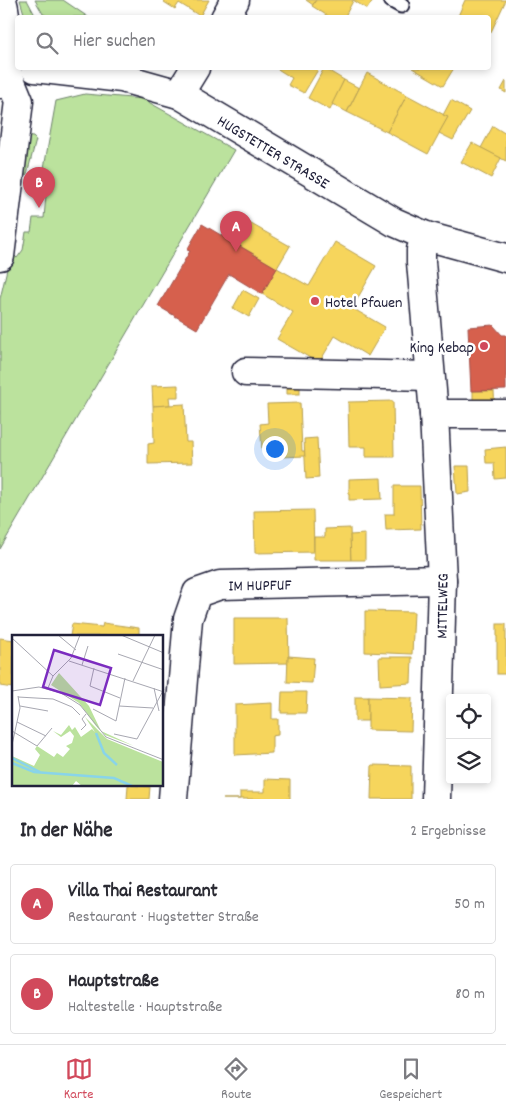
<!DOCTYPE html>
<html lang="de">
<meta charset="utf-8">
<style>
:root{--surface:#fff;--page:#f2f2f3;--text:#2b2b33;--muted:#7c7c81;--line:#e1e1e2;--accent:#d1495b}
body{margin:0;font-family:Dekko,sans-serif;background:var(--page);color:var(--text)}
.controls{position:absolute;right:15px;bottom:15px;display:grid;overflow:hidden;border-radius:5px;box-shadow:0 2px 8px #0003}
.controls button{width:45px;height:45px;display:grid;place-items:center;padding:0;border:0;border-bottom:1px solid var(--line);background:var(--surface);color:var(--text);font:25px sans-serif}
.you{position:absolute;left:274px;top:448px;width:18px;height:18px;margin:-12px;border:4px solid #fff;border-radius:50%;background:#1a73e8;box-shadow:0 0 0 8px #1a73e833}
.badge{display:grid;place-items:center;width:32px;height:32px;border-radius:50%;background:var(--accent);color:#fff;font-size:16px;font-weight:700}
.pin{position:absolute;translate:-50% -41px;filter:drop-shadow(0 1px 2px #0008)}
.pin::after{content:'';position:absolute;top:26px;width:18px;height:15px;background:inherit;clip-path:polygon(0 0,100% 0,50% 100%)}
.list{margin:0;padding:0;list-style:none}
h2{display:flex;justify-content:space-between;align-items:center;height:65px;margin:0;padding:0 20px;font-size:21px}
h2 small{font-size:16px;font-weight:400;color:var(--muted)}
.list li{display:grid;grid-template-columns:32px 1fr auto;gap:15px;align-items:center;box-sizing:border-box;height:80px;margin:0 10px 10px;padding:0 10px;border:1px solid var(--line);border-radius:5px}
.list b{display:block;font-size:19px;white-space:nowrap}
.list p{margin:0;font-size:16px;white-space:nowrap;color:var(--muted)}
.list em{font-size:16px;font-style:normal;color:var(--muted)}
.icon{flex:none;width:28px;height:28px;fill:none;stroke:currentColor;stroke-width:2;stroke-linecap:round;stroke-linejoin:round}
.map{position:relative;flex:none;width:506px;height:799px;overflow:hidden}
.search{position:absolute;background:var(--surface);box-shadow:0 2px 8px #0003;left:15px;right:15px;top:15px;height:55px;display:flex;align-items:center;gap:12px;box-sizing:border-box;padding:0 18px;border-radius:5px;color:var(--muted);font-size:19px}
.sheet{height:245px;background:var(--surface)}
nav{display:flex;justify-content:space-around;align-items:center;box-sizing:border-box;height:70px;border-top:1px solid var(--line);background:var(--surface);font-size:14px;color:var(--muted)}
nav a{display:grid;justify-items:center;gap:2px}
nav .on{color:var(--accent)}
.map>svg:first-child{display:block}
</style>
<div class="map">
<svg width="506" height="799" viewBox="0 0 506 799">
<rect width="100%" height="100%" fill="#fff"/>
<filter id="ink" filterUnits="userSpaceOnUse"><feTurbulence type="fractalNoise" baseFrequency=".02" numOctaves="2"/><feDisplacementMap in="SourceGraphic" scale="10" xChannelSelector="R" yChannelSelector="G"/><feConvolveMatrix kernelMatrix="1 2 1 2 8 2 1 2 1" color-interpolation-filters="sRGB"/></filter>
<g filter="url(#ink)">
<g fill="#bbe29d" stroke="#6e826c">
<path d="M20 0H27L36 17H25Z"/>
<path d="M35 0H63L88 17H49L43 14Z"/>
<path d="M85 94 143 99 234 150 0 549V299L7 269 14 255 17 258 23 250 26 232H31L33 218H44L46 195 39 196 56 101Z"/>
<path d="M21 136 33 137 36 140 27 174 23 177Z"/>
</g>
<g fill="#f6d55c" stroke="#b69f52">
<path d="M165 0H209L200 16 179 3 175 9 164 2Z"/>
<path d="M306 0H316L313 5Z"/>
<path d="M316 0H353V1L344 18H331L312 6Z"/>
<path d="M353 0H373L367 9Z"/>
<path d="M465 0H506L491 32 488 31V18H461L458 16Z"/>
<path d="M276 68H319L304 93 288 85 292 78Z"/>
<path d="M324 68 344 80 330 110 308 98Z"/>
<path d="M412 68H454L443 86Z"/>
<path d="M367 73 407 95 387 132 347 112Z"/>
<path d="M344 80 359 88 347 112 332 104Z"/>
<path d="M506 81V93L501 90Z"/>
<path d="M407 95 448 117 428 154 387 132Z"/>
<path d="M451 100 470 111 453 140 439 133 448 117 443 115Z"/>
<path d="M493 126 506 134V161L481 148Z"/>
<path d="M472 143 501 158 491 178 461 162Z"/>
<path d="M237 216 290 246 277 268 225 237Z"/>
<path d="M335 242 376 266 352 308 385 327 368 356 335 336 319 363 277 339 293 312 262 294 277 268 309 286Z"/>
<path d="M243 290 259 299 249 317 233 308Z"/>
<rect x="287" y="384" width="13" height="10"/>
<path d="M178 385V397H169L170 405 153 406 152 386Z"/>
<path d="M473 391H494L495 411 473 412Z"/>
<path d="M393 401 394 457H366V447H349L348 402Z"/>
<path d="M300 403 302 451H305V456L281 457V449L262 450 260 424 268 423 267 404Z"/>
<path d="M184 404 186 442H191L192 463 148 464V444L154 443 153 406Z"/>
<path d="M317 438 319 478 306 479 304 439Z"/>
<path d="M506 447V478L495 479 494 463H486L485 449Z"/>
<path d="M455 466H469L470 492 457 494Z"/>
<path d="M381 478 382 499 349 500V479Z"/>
<path d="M394 486H420L421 529 386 530 385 514H394Z"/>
<path d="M313 510 314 552 255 553 254 511Z"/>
<path d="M350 528 351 560H314V537H325V529Z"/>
<path d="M365 534V560H351L350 535Z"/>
<path d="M365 611 414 612 412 654 365 652Z"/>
<path d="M234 618H288L289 663 234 664Z"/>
<path d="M103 623 139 628V636H70L72 624 102 627Z"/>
<rect x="497" y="624" width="9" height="50"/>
<path d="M0 638 14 640 13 688 0 686Z"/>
<path d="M288 656 314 658 312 683 287 682Z"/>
<path d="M379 657H412L411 683 380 685Z"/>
<path d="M282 692H307L306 713H281Z"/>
<rect x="355" y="697" width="13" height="24"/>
<path d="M368 697 412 698 411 731 368 730Z"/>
<path d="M272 703V719H278V735L272 736V753L235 755V705Z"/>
<path d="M372 765 411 766V799H371Z"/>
<path d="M265 779 290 780V799H223H240V792H265Z"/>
<path d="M128 785 150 787 149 799H127Z"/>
</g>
<g fill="#d6604d" stroke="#a04d48">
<path d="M202 224 277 268 262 294 229 274 197 329 158 306 190 251 187 250Z"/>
<path d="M493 325 502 335H506V390L471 391 468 327Z"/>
</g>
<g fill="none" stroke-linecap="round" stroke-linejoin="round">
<defs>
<path id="service" d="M392 0 401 5"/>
<g id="minor">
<path d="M225 18 235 0"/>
<path d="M179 94 195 68"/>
<path d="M426 236 421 250V262L434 414 442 580 436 799"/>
<path d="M246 372 430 376"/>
<path d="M434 414H506"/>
<path d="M173 799 188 619 197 593 220 585 442 580"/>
</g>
<g id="tertiary">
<path d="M35 68 122 78 179 94 394 222 426 236 506 258"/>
<path d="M0 84C6 62 9 23 2 0"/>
<path d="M0 256 19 101 5 67"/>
</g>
</defs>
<use href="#service" stroke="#22223b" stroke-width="19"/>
<use href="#minor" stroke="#22223b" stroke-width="31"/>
<use href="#tertiary" stroke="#22223b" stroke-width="31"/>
<use href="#service" stroke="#fff" stroke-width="15"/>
<use href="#minor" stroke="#fff" stroke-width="28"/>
<use href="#tertiary" stroke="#fff" stroke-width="28"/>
</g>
</g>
<g fill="#d1495b" stroke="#fff" stroke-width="2">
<circle cx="315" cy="301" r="5"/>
<circle cx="484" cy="346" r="5"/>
</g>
<g text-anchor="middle" stroke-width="5" stroke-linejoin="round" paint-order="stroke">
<g font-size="16" fill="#22223b" stroke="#fff">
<text transform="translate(274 151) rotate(31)" y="6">HUGSTETTER STRASSE</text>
<text transform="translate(260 584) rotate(-1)" y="6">IM HUPFUF</text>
<text transform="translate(441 606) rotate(-89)" y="6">MITTELWEG</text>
</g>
<g font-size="16" fill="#22223b" stroke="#fff" text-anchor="start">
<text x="325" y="307">Hotel Pfauen</text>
<text x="474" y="352" text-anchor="end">King Kebap</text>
</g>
</g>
<g transform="translate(12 635)">
<rect width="151" height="151" fill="#fff"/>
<path d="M47 38 77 71 89 96 122 111 93 100 84 91 67 68 39 50ZM73 82 95 104 151 127V151H70L64 146 60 151H0V121L22 131 28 120 23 114 25 111 42 122 45 118 51 122 58 114 54 111 60 108 62 101 58 96 49 102 41 96 49 100 57 90 60 95 63 92 69 102 80 94 83 97Z" fill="#bbe29d"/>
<path fill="none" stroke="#89d4e9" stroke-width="2.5" d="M84 98 92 118 105 130M0 123 28 137M0 128 22 137 102 143 120 151"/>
<path fill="none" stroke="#a7a7b1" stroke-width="1" d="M46 0 64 15M109 0 152 18M0 3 41 41M106 19 152 35M57 26 152 57M70 30 76 11M82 33 78 51 108 63M121 46 143 0M36 53 41 41 59 23 68 0M142 53 147 76M0 56 27 52 49 58 68 70 94 102 152 125M6 62 41 64 60 72 68 80M8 71 36 76M107 71 141 73M81 74 104 86 113 43M5 87 34 101M69 95 74 90 70 84 74 79M0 96 25 111 40 93M102 99 125 104 152 54M0 110 8 73 6 61"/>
<path fill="#7b2cbf" fill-opacity="0.15" stroke="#7b2cbf" stroke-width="2.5" d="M42 15 99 33 88 70 31 52Z"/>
<rect width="151" height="151" fill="none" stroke="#22223b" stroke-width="2.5"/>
</g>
</svg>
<div class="controls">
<button><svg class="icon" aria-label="locate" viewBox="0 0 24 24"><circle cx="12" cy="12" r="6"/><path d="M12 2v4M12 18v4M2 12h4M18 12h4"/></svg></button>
<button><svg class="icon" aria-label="layers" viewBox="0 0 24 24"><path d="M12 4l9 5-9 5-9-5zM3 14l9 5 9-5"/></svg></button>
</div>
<div class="you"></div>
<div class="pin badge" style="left:236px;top:252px">A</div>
<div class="pin badge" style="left:39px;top:208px">B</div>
<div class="search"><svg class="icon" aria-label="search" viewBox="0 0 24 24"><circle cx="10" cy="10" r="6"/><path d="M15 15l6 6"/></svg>Hier suchen</div>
</div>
<section class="sheet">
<h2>In der Nähe<small>2 Ergebnisse</small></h2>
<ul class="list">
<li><span class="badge">A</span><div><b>Villa Thai Restaurant</b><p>Restaurant · Hugstetter Straße</p></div><em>50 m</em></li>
<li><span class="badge">B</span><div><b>Hauptstraße</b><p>Haltestelle · Hauptstraße</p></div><em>80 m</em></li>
</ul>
</section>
<nav>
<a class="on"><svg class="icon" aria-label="map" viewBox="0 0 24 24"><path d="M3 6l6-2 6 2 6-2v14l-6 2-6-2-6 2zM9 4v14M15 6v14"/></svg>Karte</a>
<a><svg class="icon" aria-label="directions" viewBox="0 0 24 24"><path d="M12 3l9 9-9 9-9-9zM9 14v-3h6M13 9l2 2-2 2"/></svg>Route</a>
<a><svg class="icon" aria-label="saved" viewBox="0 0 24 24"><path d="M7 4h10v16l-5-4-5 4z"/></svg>Gespeichert</a>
</nav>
